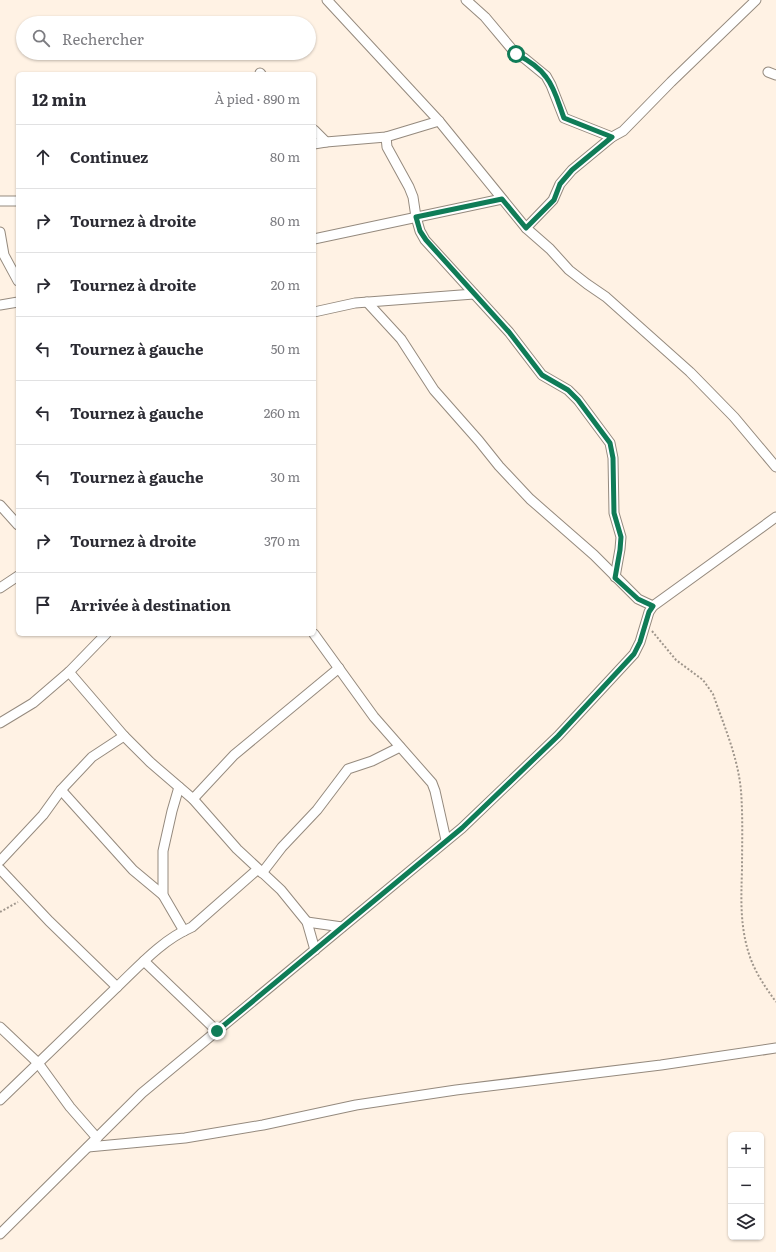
<!DOCTYPE html>
<html lang="fr">
<meta charset="utf-8">
<style>
:root{--surface:#fff;--page:#f2f2f3;--text:#2b2b33;--muted:#7c7c81;--line:#e1e1e2}
body{margin:0;font-family:Literata,serif;background:var(--page);color:var(--text)}
.controls{position:absolute;right:12px;bottom:12px;display:grid;overflow:hidden;border-radius:6px;box-shadow:0 1px 3px #0004}
.controls button{width:36px;height:36px;display:grid;place-items:center;padding:0;border:0;border-bottom:1px solid var(--line);background:var(--surface);color:var(--text);font:20px sans-serif}
.stop{position:absolute;width:12px;height:12px;margin:-9px;border:3px solid #0f7c57;border-radius:50%;background:#fff}
.stop.end{background:#0f7c57;border-color:#fff;box-shadow:0 1px 4px #0008}
.list{margin:0;padding:0;list-style:none}
h2{display:flex;justify-content:space-between;align-items:center;height:52px;margin:0;padding:0 16px;font-size:17px}
h2 small{font-size:13px;font-weight:400;color:var(--muted)}
.list li{display:grid;grid-template-columns:26px 1fr auto;gap:12px;align-items:center;box-sizing:border-box;height:64px;padding:0 16px;border-top:1px solid var(--line)}
.list b{display:block;font-size:15px;white-space:nowrap}
.list em{font-size:13px;font-style:normal;color:var(--muted)}
.icon{flex:none;width:22px;height:22px;fill:none;stroke:currentColor;stroke-width:2;stroke-linecap:round;stroke-linejoin:round}
.map{position:relative;flex:none;width:776px;height:1252px;overflow:hidden}
.search{position:absolute;background:var(--surface);box-shadow:0 1px 3px #0004;left:16px;top:16px;width:300px;height:44px;display:flex;align-items:center;gap:10px;box-sizing:border-box;padding:0 14px;border-radius:22px;color:var(--muted);font-size:15px}
.panel{position:absolute;background:var(--surface);box-shadow:0 1px 3px #0004;left:16px;top:72px;width:300px;height:564px;border-radius:6px}
.map>svg:first-child{display:block}
</style>
<div class="map">
<svg width="776" height="1252" viewBox="0 0 776 1252">
<rect width="100%" height="100%" fill="#fff2e4"/>
<g fill="none" stroke-linecap="round" stroke-linejoin="round">
<defs>
<g id="street">
<path d="M327 0 439 121 526 228"/>
<path d="M466 0 485 17 516 54 524 58 546 76 551 85 564 118 612 137"/>
<path d="M756 0 671 82 623 131 612 137 572 170 560 184 553 200 526 228 550 249 569 270 587 284 606 297 690 372 734 417 776 467"/>
<path d="M768 72 776 75"/>
<path d="M260 73 261 74"/>
<path d="M314 130 326 142"/>
<path d="M386 137 387 147 409 187 413 197 416 217 420 231 425 240 509 332 542 375 568 390 578 400 610 443 613 458 614 513 621 537 620 549 615 577"/>
<path d="M314 144 326 142 386 137 439 121"/>
<path d="M0 201H18"/>
<path d="M0 232 4 255 18 281"/>
<path d="M314 239 502 199"/>
<path d="M367 302 401 339 434 390 479 441 499 466 530 499 594 555 638 599 653 606"/>
<path d="M0 305 18 302"/>
<path d="M314 312 355 303 474 294"/>
<path d="M0 505 18 525"/>
<path d="M0 588 18 576"/>
<path d="M314 634 374 717 432 783 435 791 446 840"/>
<path d="M69 672 124 736 150 762 193 799 237 849 281 890 307 922 315 950"/>
<path d="M0 723 33 703 69 672 106 634"/>
<path d="M179 787 172 811 163 851V895L184 931"/>
<path d="M61 790 133 870 163 895"/>
<path d="M193 799 234 755 339 668"/>
<path d="M0 861 43 815 61 790 92 757 124 736"/>
<path d="M0 869 49 921 117 987 0 1100"/>
<path d="M262 873 282 847 317 810 348 769 372 761 400 747"/>
<path d="M307 922 342 927"/>
<path d="M144 961 217 1031"/>
<path d="M117 987C140 965 162 940 192 927L258 869"/>
<path d="M0 1027 38 1063 70 1107 97 1138"/>
<path d="M88 1147 185 1138 263 1125 356 1105 456 1090 661 1065 776 1048"/>
<path d="M0 1234 142 1093 462 828 558 736 634 654 640 642 649 612 653 606 776 517"/>
</g>
</defs>
<use href="#street" stroke="#958a7e" stroke-width="11"/>
<g stroke="#9f968c" stroke-width="2" stroke-dasharray="2 2" stroke-linecap="butt">
<path d="M652 631 676 660 703 680 713 694C724 726 738 757 741 791 743 817 742 844 742 870 741 901 740 928 750 957 756 974 766 988 776 1002"/>
<path d="M0 912 18 902"/>
</g>
<use href="#street" stroke="#fff" stroke-width="9"/>
</g>
<g fill="none" stroke-linecap="round" stroke-linejoin="round">
<path stroke="#0f7c57" stroke-width="5" d="M217 1031 462 828 558 736 634 654 640 642 649 612 653 606 638 599 615 578 620 550 621 537 614 513 613 458 610 443 578 400 568 390 542 375 509 332 426 240 420 231 416 217 502 199 526 228 554 200 560 184 572 170 612 137 564 118C559 105 555 88 546 77 539 67 526 59 516 54"/>
</g>
</svg>
<div class="controls">
<button>+</button>
<button>−</button>
<button><svg class="icon" aria-label="layers" viewBox="0 0 24 24"><path d="M12 4l9 5-9 5-9-5zM3 14l9 5 9-5"/></svg></button>
</div>
<div class="stop" style="left:516px;top:54px"></div>
<div class="stop end" style="left:217px;top:1031px"></div>
<div class="search"><svg class="icon" aria-label="search" viewBox="0 0 24 24"><circle cx="10" cy="10" r="6"/><path d="M15 15l6 6"/></svg>Rechercher</div>
<section class="panel">
<h2>12 min<small>À pied · 890 m</small></h2>
<ul class="list">
<li><svg class="icon" aria-label="ahead" viewBox="0 0 24 24"><path d="M12 20V5M6 11l6-6 6 6"/></svg><div><b>Continuez</b></div><em>80 m</em></li>
<li><svg class="icon" aria-label="right" viewBox="0 0 24 24"><path d="M7 20v-9h11M14 6l5 5-5 5"/></svg><div><b>Tournez à droite</b></div><em>80 m</em></li>
<li><svg class="icon" aria-label="right" viewBox="0 0 24 24"><path d="M7 20v-9h11M14 6l5 5-5 5"/></svg><div><b>Tournez à droite</b></div><em>20 m</em></li>
<li><svg class="icon" aria-label="left" viewBox="0 0 24 24"><path d="M17 20v-9H6M10 6l-5 5 5 5"/></svg><div><b>Tournez à gauche</b></div><em>50 m</em></li>
<li><svg class="icon" aria-label="left" viewBox="0 0 24 24"><path d="M17 20v-9H6M10 6l-5 5 5 5"/></svg><div><b>Tournez à gauche</b></div><em>260 m</em></li>
<li><svg class="icon" aria-label="left" viewBox="0 0 24 24"><path d="M17 20v-9H6M10 6l-5 5 5 5"/></svg><div><b>Tournez à gauche</b></div><em>30 m</em></li>
<li><svg class="icon" aria-label="right" viewBox="0 0 24 24"><path d="M7 20v-9h11M14 6l5 5-5 5"/></svg><div><b>Tournez à droite</b></div><em>370 m</em></li>
<li><svg class="icon" aria-label="arrive" viewBox="0 0 24 24"><path d="M6 21V4h12l-3 4 3 4H6"/></svg><div><b>Arrivée à destination</b></div></li>
</ul>
</section>
</div>
